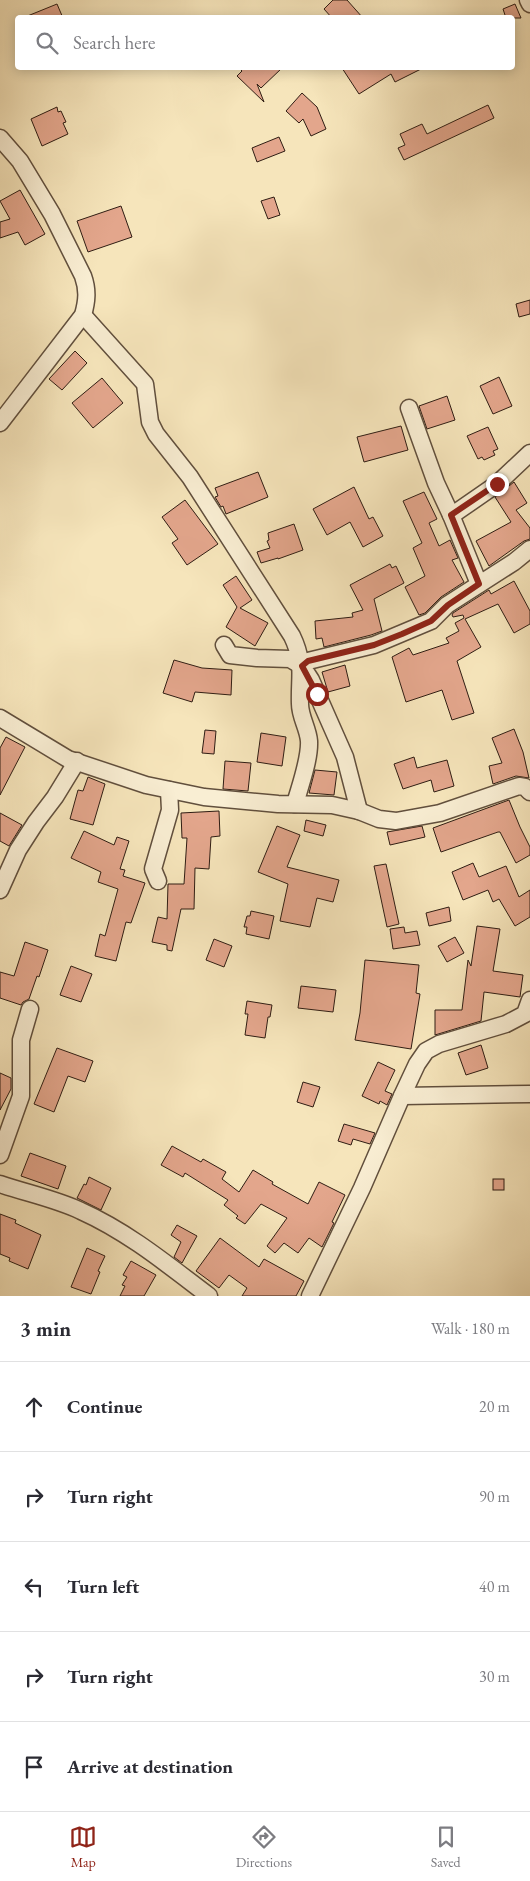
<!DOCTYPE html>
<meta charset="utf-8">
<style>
:root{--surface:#fff;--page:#f2f2f3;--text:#2b2b33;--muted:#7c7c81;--line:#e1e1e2;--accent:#8f2418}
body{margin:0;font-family:"EB Garamond",serif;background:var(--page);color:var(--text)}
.stop{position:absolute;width:15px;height:15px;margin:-11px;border:4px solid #8f2418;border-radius:50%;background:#fff}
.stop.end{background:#8f2418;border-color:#fff;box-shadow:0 1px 5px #0008}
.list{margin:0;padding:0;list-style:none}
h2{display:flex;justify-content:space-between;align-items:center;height:65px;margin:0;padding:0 20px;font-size:21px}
h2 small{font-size:16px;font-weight:400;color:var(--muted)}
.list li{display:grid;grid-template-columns:32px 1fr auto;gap:15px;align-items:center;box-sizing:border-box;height:90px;padding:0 20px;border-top:1px solid var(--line)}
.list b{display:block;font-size:19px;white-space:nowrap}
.list em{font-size:16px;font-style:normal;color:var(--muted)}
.icon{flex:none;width:28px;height:28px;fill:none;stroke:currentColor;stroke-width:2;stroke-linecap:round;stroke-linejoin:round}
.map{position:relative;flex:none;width:530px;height:1296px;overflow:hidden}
.search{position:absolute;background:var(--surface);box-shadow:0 2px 12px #0003;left:15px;right:15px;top:15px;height:55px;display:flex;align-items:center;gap:12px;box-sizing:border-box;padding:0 18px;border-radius:5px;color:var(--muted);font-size:19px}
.sheet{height:515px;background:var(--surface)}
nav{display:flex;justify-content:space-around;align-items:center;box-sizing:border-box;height:70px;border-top:1px solid var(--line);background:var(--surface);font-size:14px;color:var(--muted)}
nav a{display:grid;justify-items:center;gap:2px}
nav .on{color:var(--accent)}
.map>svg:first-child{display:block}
</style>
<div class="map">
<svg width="530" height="1296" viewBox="0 0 530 1296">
<rect width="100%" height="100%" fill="#f6e5bb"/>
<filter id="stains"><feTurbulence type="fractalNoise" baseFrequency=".004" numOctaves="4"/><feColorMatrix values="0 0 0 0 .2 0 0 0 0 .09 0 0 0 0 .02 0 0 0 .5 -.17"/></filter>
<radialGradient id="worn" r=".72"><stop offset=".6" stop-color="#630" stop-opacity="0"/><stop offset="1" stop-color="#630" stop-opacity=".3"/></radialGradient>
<g fill="#e3a68c" stroke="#2f1d13">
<path d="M333 0H347L363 18H332L324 9Z"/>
<path d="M57 4 63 18H25V17Z"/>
<path d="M515 4 521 18H506L503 9Z"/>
<path d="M239 68H282L261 88 257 84 264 102 237 76 242 71Z"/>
<path d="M342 68H423L395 82 391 74 359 94Z"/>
<path d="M302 93 317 107 326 129 311 136 303 119 299 123 286 111Z"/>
<path d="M488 105 494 118 404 160 398 148 405 145 400 134 422 124 427 134Z"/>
<path d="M57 107 58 112 61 111 66 122 63 123 68 134 42 146 31 119Z"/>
<path d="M279 137 285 151 257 162 252 148Z"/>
<path d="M20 190 45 234 25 245 18 232 0 238V222L10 219 0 201Z"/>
<path d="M274 197 280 215 268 219 261 201Z"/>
<path d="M121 206 132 237 88 252 77 221Z"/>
<path d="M530 300V314L519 317 516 304Z"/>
<path d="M75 351 87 363 62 390 49 379Z"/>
<path d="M499 377 512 406 493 414 480 386Z"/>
<path d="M102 378 123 403 93 428 72 403Z"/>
<path d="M447 396 455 420 427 429 419 406Z"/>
<path d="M401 426 408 450 364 462 357 437Z"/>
<path d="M488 427 498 449 493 451 495 455 484 460 482 457 478 459 467 436Z"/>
<path d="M258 472 268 497 226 514 223 506 221 507 215 497 218 496 215 488Z"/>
<path d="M514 482 527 503 516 510 530 528V539L524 541 489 566 476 541 511 522 495 497Z"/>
<path d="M354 487 369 519 373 517 383 536 363 547 350 522 327 535 313 509Z"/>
<path d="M424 492 437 519 429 523 439 546 450 540 458 558 452 560 464 582 441 597 425 613 419 615 405 587 425 576 413 548 422 543 403 501Z"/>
<path d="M185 500 218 544 187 565 172 543 178 539 162 517Z"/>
<path d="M294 524 303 550 278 559V558L261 563 257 552 270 548 267 541 269 540 268 533Z"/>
<path d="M390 564 392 568 396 566 404 583 374 599 382 631 371 635 324 647 322 638 316 639 315 621 353 617 352 613 363 610 350 585Z"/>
<path d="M236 576 252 600 240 608 268 623 255 646 226 627 237 607 223 585Z"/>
<path d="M514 581 530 611V624L514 633 498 604 465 619 481 647 457 661 474 713 452 720 442 690 406 702 392 657 409 648 413 655 449 643 446 638 459 631 455 623 464 618 463 615 453 617 452 615 453 613 489 590 491 594Z"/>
<path d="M174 660 202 668 232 670 231 695 195 692 192 702 163 693Z"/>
<path d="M345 665 350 686 328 692 322 672Z"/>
<path d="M514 729 523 752 529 778 516 776 493 784 489 766 502 763 492 738Z"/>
<path d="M205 730 216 731 214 754 202 753Z"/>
<path d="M261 733 286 737 282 766 257 762Z"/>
<path d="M6 737 25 747 0 795V748Z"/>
<path d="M414 757 417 768 447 760 454 786 434 792 431 780 403 789 394 764Z"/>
<path d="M225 761 251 763 248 791 223 789Z"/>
<path d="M315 770 337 772 334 795 309 793Z"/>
<path d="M88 777 105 784 93 825 70 819 78 790 83 791Z"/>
<path d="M509 800 520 827 530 847V855L516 863 500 832H498L441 852 433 828Z"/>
<path d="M219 811 220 836 211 837 209 869 195 868 194 909H181L172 951 167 950V945L152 942 158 917 167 919 168 884H184L187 838H182L181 813Z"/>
<path d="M0 813 22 825 9 846 0 841Z"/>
<path d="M306 820 326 825 323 836 304 831Z"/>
<path d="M277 826 300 835 287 867 339 880 333 902 317 898 310 927 280 921 288 884 258 872Z"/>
<path d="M422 826 425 837 390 845 387 832Z"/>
<path d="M84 831 114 845 117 837 129 841 120 869 125 870 123 876 145 883 131 923 126 922 116 961 95 956 100 934 105 936 118 889 98 882 101 872 71 858Z"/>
<path d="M473 863 479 877 506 866 519 897 530 890V917L515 926 499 899 493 902 488 890 463 900 452 872Z"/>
<path d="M386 864 399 924 387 927 374 866Z"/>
<path d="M449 907 451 921 429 926 426 913Z"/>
<path d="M251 911 274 916 269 939 246 934 247 927H244L247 916H250Z"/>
<path d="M477 926 500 929 493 971 523 975 520 997 484 992 481 1021 435 1035V1010H462L468 960 471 966Z"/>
<path d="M404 927 405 933 417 931 420 945 393 949 390 929Z"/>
<path d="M455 937 464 953 447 962 438 946Z"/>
<path d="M214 939 232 946 224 967 206 960Z"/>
<path d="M25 942 48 950 39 977 37 976 29 999 23 1002 21 1005 0 998V972L14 976Z"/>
<path d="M365 960 419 965 416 993 420 994 411 1049 355 1040 360 1013Z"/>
<path d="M71 966 92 974 81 1002 60 995Z"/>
<path d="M301 986 336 990 333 1012 298 1008Z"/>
<path d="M247 1001 272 1005 270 1017H268L265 1038 245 1035 248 1014H245Z"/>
<path d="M481 1045 488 1068 466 1075 458 1053Z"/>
<path d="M57 1048 93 1061 85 1082 68 1076 54 1112 34 1104Z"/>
<path d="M378 1062 395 1070 385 1091 392 1094 387 1105 380 1101 379 1104 362 1096Z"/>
<path d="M0 1073 11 1078V1089L0 1110Z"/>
<path d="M303 1082 320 1087 313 1107 297 1102Z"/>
<path d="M344 1124 375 1133 370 1144 353 1139 351 1145 338 1141Z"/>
<path d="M172 1146 201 1162 203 1159 226 1172 222 1179 239 1192 253 1170 273 1182 272 1184 308 1204 319 1182 345 1195 332 1222 334 1223 322 1247 309 1238 298 1253 284 1243 275 1253 267 1246 287 1218 261 1204 245 1224 236 1218 238 1216 224 1205 228 1200 185 1173 183 1177 161 1165Z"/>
<path d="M30 1153 66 1166 58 1189 21 1176Z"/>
<path d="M89 1177 111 1188 101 1210 77 1198 84 1184 86 1185Z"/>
<rect x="493" y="1179" width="11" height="11"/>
<path d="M0 1214 16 1220 15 1223 41 1235 28 1269 9 1261 10 1258 0 1254Z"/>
<path d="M177 1225 197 1236 182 1263 174 1257 181 1242 171 1235Z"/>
<path d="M220 1238 259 1267 264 1259 304 1281 296 1296H242L247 1288 229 1275 219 1288 196 1271Z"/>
<path d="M87 1248 105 1256 98 1271 100 1272 91 1294 71 1287Z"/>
<path d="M131 1261 156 1275 144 1296H120L125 1286 122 1285 127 1277 123 1275Z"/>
</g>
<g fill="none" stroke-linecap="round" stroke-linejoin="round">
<defs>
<g id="street">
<path d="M528 0 530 4"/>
<path d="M0 138 20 161 52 214 83 276C88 290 87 301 83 315L0 423"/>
<path d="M83 315 145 384 150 422 156 434 190 477 292 636C305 663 299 676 300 704 300 717 308 728 309 741 310 759 300 786 295 804"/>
<path d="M409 408 436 483 451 515 458 511 497 484 530 453"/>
<path d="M451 515 479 584"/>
<path d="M224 645 230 655 257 658 290 659 302 666"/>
<path d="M0 718 68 759 146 785 204 797 278 804 332 805 359 811 379 819 396 821 440 813 519 786 525 787 530 792"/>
<path d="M359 811 345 757 311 680 302 666 308 661 374 645 431 621 447 605 514 562 530 549"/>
<path d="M158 881 153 869 170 810 169 790"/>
<path d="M0 890 18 850 36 822 55 797 77 761"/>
<path d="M402 1096 530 1094"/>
<path d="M0 1155 21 1096V1040L30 1009"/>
<path d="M0 1184C26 1193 56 1199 81 1211 128 1232 168 1265 209 1296"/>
<path d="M310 1296 362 1188 402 1096 417 1064 426 1051 439 1044 506 1024 525 1014 530 1000"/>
</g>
</defs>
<use href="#street" stroke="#614f3d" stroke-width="19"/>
<use href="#street" stroke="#f9eed3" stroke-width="16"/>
</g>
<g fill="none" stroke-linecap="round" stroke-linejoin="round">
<path stroke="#8f2418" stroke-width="6" d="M317 694 302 666 308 661 374 645 402 634 431 621 448 605 479 584 451 515 497 484"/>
</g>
<rect width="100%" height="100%" filter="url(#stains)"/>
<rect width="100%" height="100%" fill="url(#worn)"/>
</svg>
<div class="stop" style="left:317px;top:694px"></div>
<div class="stop end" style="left:497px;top:484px"></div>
<div class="search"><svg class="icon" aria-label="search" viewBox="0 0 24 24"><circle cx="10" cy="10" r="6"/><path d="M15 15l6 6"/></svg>Search here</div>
</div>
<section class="sheet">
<h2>3 min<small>Walk · 180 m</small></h2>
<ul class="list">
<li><svg class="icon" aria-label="ahead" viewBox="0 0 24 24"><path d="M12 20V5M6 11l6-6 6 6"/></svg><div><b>Continue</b></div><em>20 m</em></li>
<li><svg class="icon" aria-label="right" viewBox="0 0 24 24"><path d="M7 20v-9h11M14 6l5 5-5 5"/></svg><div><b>Turn right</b></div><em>90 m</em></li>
<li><svg class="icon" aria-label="left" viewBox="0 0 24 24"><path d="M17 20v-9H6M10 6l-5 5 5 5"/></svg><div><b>Turn left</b></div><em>40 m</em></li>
<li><svg class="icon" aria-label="right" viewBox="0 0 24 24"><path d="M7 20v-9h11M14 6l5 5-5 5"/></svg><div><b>Turn right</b></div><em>30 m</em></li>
<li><svg class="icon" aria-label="arrive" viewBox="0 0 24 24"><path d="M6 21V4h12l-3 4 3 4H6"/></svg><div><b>Arrive at destination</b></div></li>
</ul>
</section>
<nav>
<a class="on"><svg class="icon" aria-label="map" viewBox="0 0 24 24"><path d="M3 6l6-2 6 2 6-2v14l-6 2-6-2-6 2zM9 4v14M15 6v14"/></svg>Map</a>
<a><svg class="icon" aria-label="directions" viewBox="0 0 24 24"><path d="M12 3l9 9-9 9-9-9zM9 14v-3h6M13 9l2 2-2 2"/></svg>Directions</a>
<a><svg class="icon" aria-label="saved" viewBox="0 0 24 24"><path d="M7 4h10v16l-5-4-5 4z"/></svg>Saved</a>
</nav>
